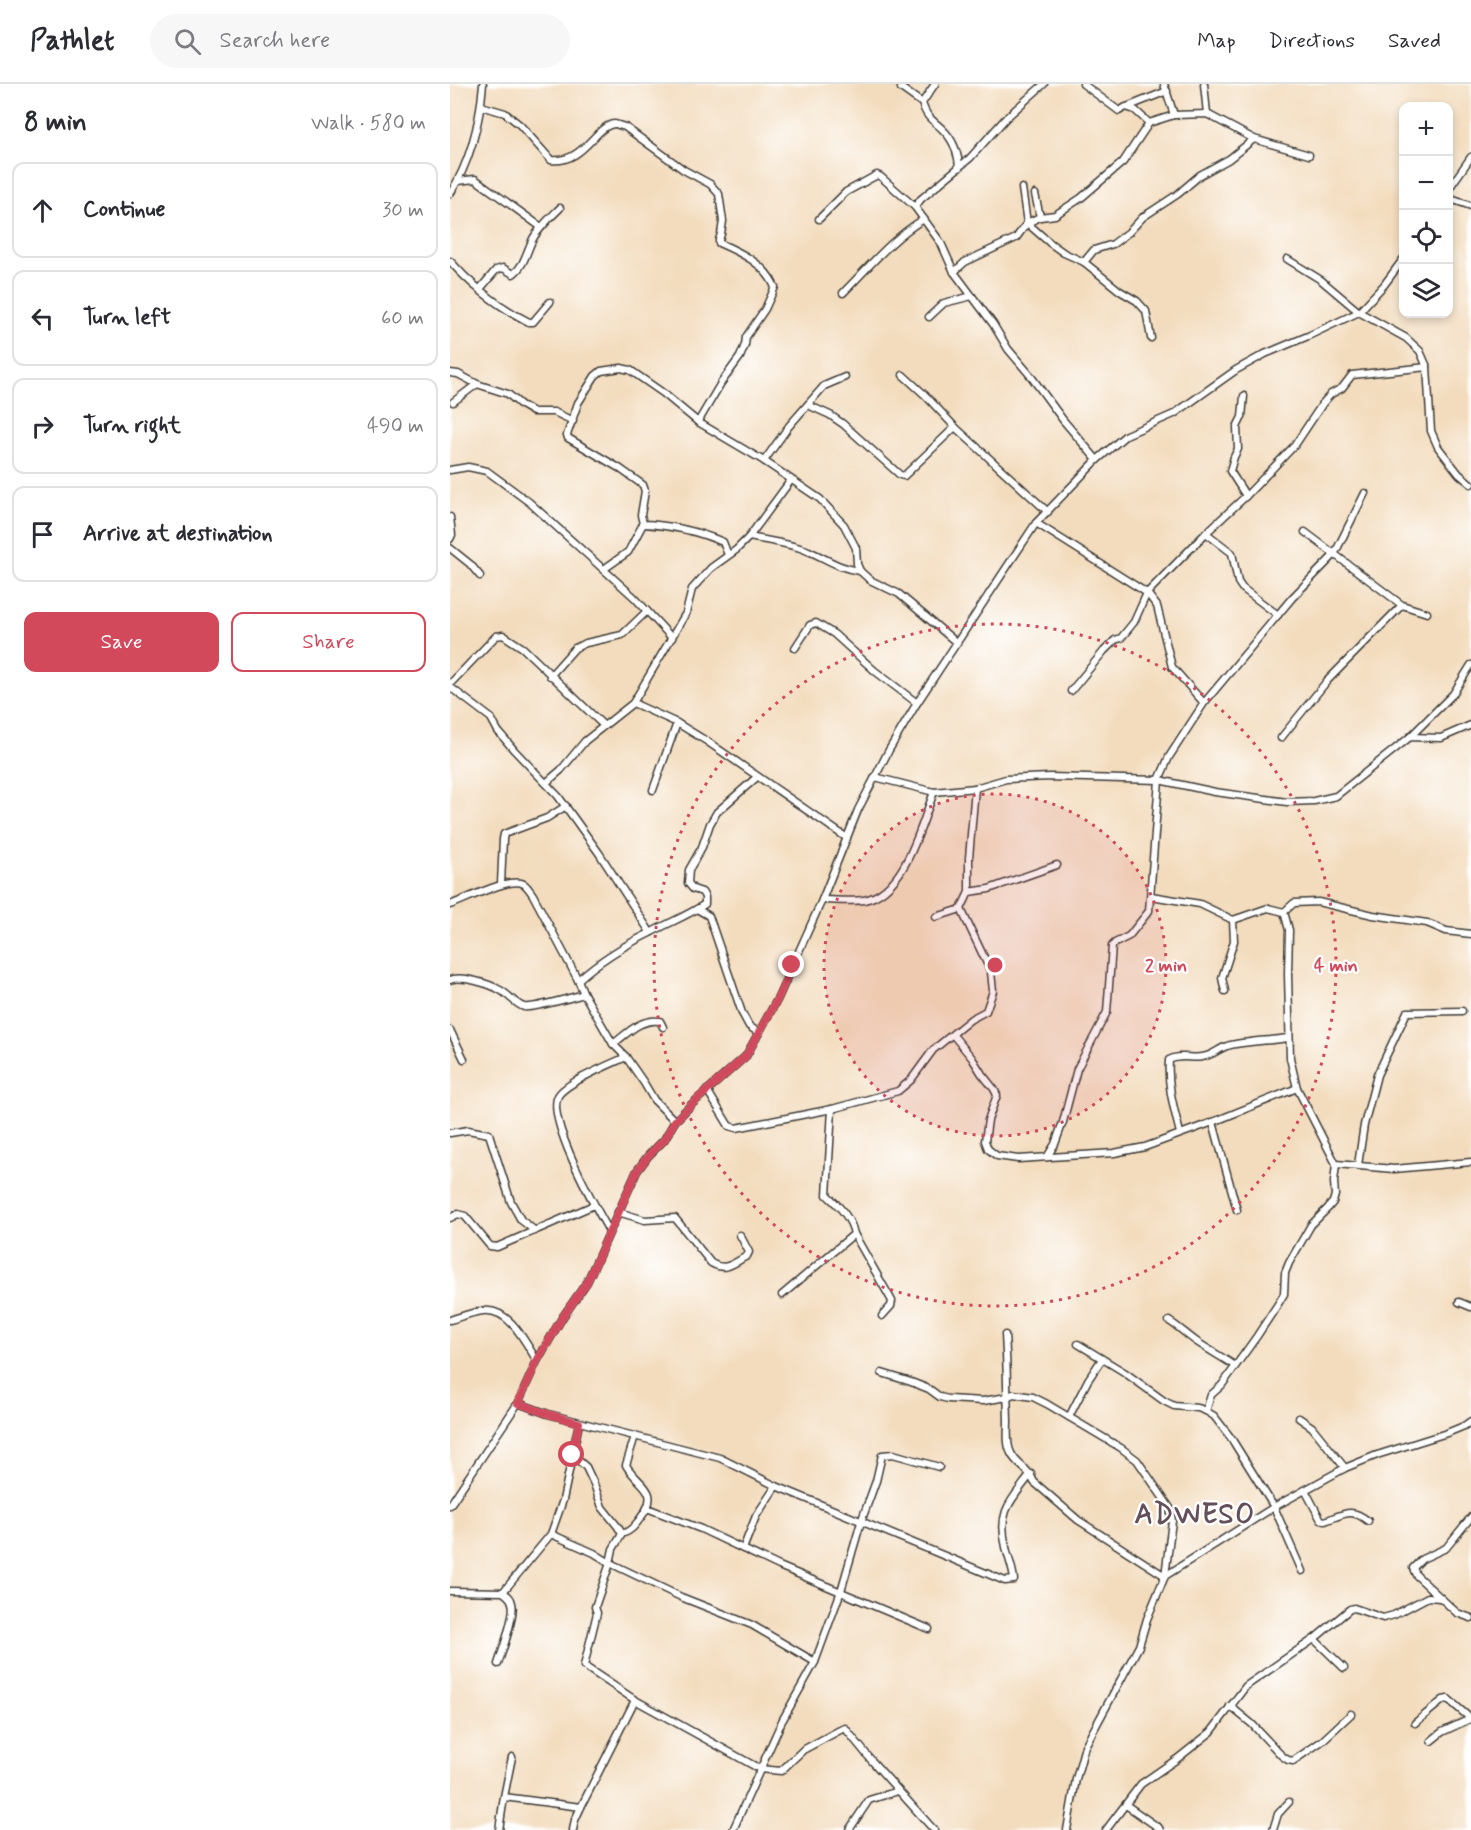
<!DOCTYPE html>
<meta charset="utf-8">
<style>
:root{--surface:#fff;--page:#f7f7f7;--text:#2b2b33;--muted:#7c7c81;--line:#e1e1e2;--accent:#d1495b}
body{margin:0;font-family:Mynerve,sans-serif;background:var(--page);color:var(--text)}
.controls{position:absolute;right:18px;top:18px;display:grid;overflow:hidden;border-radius:12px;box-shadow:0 3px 9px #0003}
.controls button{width:54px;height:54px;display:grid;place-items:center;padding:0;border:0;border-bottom:2px solid var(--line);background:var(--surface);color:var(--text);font:30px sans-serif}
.stop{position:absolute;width:18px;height:18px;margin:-14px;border:4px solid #d1495b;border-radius:50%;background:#fff}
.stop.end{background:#d1495b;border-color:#fff;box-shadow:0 2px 6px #0008}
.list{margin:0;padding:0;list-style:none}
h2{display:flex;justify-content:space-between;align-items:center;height:78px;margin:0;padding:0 24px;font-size:26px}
h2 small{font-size:20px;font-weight:400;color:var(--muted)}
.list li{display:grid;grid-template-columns:39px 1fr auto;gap:18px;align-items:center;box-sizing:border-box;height:96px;margin:0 12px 12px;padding:0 12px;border:2px solid var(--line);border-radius:12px}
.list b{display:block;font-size:22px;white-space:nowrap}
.list em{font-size:20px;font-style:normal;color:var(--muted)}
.actions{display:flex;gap:12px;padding:18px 24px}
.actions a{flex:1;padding:14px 0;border:2px solid var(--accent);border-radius:12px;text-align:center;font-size:21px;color:var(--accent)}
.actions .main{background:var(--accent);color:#fff}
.icon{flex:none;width:33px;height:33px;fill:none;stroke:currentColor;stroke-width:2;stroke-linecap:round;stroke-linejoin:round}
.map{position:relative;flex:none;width:1021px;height:1746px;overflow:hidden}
header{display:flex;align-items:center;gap:36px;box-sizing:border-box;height:84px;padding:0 30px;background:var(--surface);border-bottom:2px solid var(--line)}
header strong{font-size:28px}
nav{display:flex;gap:33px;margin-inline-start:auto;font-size:21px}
.search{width:420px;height:54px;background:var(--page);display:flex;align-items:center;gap:15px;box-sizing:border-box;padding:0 21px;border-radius:33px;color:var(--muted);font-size:22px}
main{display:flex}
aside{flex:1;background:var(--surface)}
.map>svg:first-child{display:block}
</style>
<header>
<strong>Pathlet</strong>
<div class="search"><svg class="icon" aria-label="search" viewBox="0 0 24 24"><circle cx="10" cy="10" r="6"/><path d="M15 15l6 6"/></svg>Search here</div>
<nav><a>Map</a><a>Directions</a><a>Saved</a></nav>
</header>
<main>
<aside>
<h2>8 min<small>Walk · 580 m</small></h2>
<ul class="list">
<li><svg class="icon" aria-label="ahead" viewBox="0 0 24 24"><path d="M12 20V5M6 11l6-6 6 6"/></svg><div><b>Continue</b></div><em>30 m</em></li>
<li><svg class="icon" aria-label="left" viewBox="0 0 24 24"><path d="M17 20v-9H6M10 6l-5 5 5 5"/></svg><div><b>Turn left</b></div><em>60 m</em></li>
<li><svg class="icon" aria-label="right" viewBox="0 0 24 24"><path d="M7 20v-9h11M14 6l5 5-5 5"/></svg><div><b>Turn right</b></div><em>490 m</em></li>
<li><svg class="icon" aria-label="arrive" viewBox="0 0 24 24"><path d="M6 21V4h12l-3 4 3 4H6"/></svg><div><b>Arrive at destination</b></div></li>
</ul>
<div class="actions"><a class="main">Save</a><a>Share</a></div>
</aside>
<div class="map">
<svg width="1021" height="1746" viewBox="0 0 1021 1746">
<rect width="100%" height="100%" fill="#fff"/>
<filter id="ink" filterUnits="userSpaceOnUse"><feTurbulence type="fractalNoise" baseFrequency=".0167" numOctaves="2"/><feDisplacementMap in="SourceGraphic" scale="12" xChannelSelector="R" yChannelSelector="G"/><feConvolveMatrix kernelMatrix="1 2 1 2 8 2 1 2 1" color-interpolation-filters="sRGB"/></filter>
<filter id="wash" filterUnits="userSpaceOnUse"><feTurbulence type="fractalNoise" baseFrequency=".008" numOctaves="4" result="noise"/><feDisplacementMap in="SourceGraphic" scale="24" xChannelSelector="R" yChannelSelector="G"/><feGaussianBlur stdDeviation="1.35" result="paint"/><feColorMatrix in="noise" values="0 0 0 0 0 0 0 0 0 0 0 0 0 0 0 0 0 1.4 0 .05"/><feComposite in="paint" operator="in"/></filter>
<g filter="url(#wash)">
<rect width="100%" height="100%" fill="#f3dcbd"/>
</g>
<g filter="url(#ink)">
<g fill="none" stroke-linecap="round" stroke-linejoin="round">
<defs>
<g id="street">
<path d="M485 0 472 19C478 38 485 36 496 49 504 58 509 72 509 84"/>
<path d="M633 0 669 27 676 23 685 26 699 39"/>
<path d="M714 0 724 31"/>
<path d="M754 0 757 30"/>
<path d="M451 4 472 19"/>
<path d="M31 22 55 29 70 41 101 76C134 80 146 40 165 40 166 40 174 43 175 43L234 86 260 100 269 110 273 137 271 150 269 156V159C292 169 315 180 325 203L315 225 296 253 295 261 290 273 271 299 248 338"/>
<path d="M677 23 717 7"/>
<path d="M8 97 25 95 91 143"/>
<path d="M572 104 577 139 600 159 614 169 634 178 670 207 687 217 696 227 701 254"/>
<path d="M998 106 1021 73"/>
<path d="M0 110C20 78 30 37 33 0"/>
<path d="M585 110 590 133"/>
<path d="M998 114 1021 122"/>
<path d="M465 123 471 115 520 74 556 34 594 0"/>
<path d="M369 135 396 108 427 91 431 93 465 123 491 159 504 188 543 240 558 265 580 291 613 336 647 376"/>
<path d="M837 175 871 196 909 228 956 254 970 267 977 283 981 347 988 363 1009 390 1021 400"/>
<path d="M0 177C22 202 49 223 79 238H83L100 218"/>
<path d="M634 178 644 166 663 160 679 148 693 133 728 110 750 91 779 75 804 55"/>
<path d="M504 188 515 178 566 154 577 139 590 133 605 131 631 114 673 78 699 39 724 31 757 30 804 55 859 71"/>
<path d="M30 205 46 186 53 184 63 190C75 182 77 165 84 153 91 142 101 133 110 124"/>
<path d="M393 209C419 183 442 154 474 135"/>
<path d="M479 233 494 219 522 212"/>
<path d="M0 289 8 290 27 300"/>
<path d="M453 291 475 311 505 343 598 428"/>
<path d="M794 312 792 333 787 343 788 365 784 373 780 387 796 412"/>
<path d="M3 318 27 300 58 310 71 321 83 328H104L123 337"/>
<path d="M358 321 380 331 393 340 450 391 454 392 505 343"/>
<path d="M314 377 339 342 374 302 395 293"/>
<path d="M0 386 18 383 37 387 79 418 184 513 222 554"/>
<path d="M0 433 2 451 0 455"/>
<path d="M586 439 697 509 684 538 671 554 665 556 654 567 621 607"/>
<path d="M855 448 952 521 977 529"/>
<path d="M756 449 782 469 788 498 792 504 828 531"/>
<path d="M299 453C319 457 338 459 356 466 376 474 387 484 410 487"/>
<path d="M0 464 20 480 30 492"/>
<path d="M278 471 273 458C247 447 221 441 193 440L191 431 195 407 193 401 169 384 118 354 117 351 128 319 145 292 151 287 171 284 180 286 213 309 248 338 314 377 370 415 394 441 406 464 407 480 410 487 420 496 449 510 507 559"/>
<path d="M154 485 178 468 193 440"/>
<path d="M345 564 360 541 366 539 384 550 425 587 467 619"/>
<path d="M100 592 125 564 136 559 172 551 197 527"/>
<path d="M0 600 46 552 53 551 73 564 154 642"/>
<path d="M0 603 41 634 48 647 64 666 108 712 149 769 200 848"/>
<path d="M183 619 227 639 258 658 397 754"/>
<path d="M754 619 722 583 707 522 697 509 756 449 796 412 845 361 873 319 881 310 892 304 902 291 977 283"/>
<path d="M960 653 1003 610 1021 581"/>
<path d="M831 654 877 597 952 521"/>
<path d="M425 693 484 708 525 704 556 695 600 693 709 696 765 708 837 718 864 717 886 712 960 653 991 654 1021 641"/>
<path d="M96 699 111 686 135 657 183 619 236 529 242 505 261 484 286 466 299 453 341 396"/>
<path d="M203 706 227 639"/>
<path d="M51 800 53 755 54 750 97 734 116 722"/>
<path d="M519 808 539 805 607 781"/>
<path d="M701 812 750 820 783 836 818 824 834 828"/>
<path d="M372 816C385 816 401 818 414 816 455 809 471 741 484 708"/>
<path d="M0 821C15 816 60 792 74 800 77 802 81 808 83 811L128 896 134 910 163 960 176 973 194 999 204 1016 225 1037"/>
<path d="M247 825 259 832 292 929 299 942 309 949"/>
<path d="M486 833 511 825 519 808V774L525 704"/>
<path d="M0 896C11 891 40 900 50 906 58 910 65 920 74 923 82 925 123 913 134 910"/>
<path d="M128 896C150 876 173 862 200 849 218 839 237 832 255 820V813L252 808 243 805 238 799 239 786 252 763 260 740 267 728 307 693"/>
<path d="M775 907 772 894 784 857 783 836"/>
<path d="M0 946 14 975"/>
<path d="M503 951 522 974 532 990 544 1005 547 1011 538 1036 535 1057 538 1065 547 1072 568 1075 664 1069 695 1063 763 1038 847 1004"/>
<path d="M163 960C177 950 190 934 210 937L213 943"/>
<path d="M257 1006 279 1042 286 1044 382 1025 448 1007 461 996 483 966 521 935 536 927 543 907 541 888 511 825"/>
<path d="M382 1025 377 1111C389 1122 401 1134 404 1150L442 1217 441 1222 432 1232"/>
<path d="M763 1038 787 1126"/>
<path d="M0 1049 18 1046 39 1050 61 1118 71 1136 84 1146"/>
<path d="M730 1049C724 1025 717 1001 719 976 730 970 741 975 752 973 762 972 768 965 777 962 795 957 819 957 838 954"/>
<path d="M597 1073 605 1060 613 1038 627 985 657 928 662 862 665 859 679 852 699 827 709 696 719 673 754 619 842 514 884 471 915 409"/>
<path d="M886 1080 944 1085 1021 1078"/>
<path d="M908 1081 914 1041 927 991 957 928 1012 927"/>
<path d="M168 1128 195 1136 225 1134 261 1179C276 1188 283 1179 297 1172L299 1168 290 1151"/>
<path d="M0 1134 8 1130 15 1132 40 1162 47 1163 144 1121"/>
<path d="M159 1147C146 1124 96 1035 108 1012 116 998 161 980 176 973"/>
<path d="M332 1211 404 1150"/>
<path d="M1009 1218 1021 1223"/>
<path d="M0 1236C10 1233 22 1228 33 1227 60 1224 75 1258 87 1277"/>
<path d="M719 1237C729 1243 738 1252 747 1258 759 1266 772 1273 785 1282"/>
<path d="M628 1260 674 1288 714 1317 724 1322 748 1324 756 1327"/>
<path d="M432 1289 461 1298 479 1305 490 1313 498 1315 533 1317 557 1313 563 1310 583 1313 597 1320 671 1364 687 1376 720 1424 722 1437 715 1492 628 1436 584 1398C578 1383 567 1382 561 1369 556 1360 558 1347 558 1337 557 1308 557 1280 555 1251"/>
<path d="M68 1319 98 1330 270 1374 326 1402 555 1497 564 1496C563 1484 558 1474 556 1463 547 1427 561 1417 581 1390"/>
<path d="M619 1333 638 1296 652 1275"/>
<path d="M849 1334 862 1343 895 1384"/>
<path d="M185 1352 176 1381C187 1401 212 1405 192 1432 186 1440 182 1447 172 1450L163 1465 160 1479 145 1523 147 1529 134 1582 185 1616 310 1685 331 1687 353 1666 390 1646 395 1644 422 1677 484 1746"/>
<path d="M122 1371 136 1383 144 1400 152 1423 168 1443 172 1450"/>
<path d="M855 1406 871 1436 875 1437C894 1430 901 1423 918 1437"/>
<path d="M0 1421 68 1319 87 1277 112 1234 137 1198 187 1087 198 1072 214 1056 225 1037 242 1020 296 972 328 914 372 816 408 726 439 666 467 619 586 439 647 376 676 351 724 330 786 286 815 270 858 252 909 228 934 201 954 174"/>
<path d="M197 1424 251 1445 329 1482 479 1545"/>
<path d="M1021 1433 996 1464 972 1475 963 1484 966 1491 1007 1529 1021 1534"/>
<path d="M101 1450 144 1469 160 1479 231 1513 302 1541 365 1578"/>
<path d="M293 1465 306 1432 326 1402"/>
<path d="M852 1487 824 1423 781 1354 764 1332 756 1327 761 1311 772 1301 807 1252 828 1220 834 1210 835 1189 839 1179 861 1141 878 1124 883 1118 885 1111 884 1098 886 1080 847 1004 840 974 838 890 839 846 834 828 844 819 868 818 923 831 977 839 996 847 1021 850"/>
<path d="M0 1507 53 1508C57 1511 61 1513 62 1519 66 1529 52 1568 48 1580"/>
<path d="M53 1508 101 1450 113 1416 129 1339"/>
<path d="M864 1555 894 1584"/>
<path d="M780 1622 802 1640 832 1672 838 1676 843 1677 872 1657 901 1630"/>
<path d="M965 1639 993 1616 998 1615 1021 1635"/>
<path d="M981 1657 992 1648 1020 1635"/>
<path d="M54 1713 131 1723"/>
<path d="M676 1721 709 1744 710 1746"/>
<path d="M49 1746 54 1713 62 1673"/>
<path d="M123 1746 125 1736 131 1723 185 1616"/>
<path d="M283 1746 332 1637 365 1578 391 1507 411 1438 426 1397 432 1371 443 1370 489 1383"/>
<path d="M399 1746 419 1716 448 1707"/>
<path d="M617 1746 626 1695 635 1662 689 1562 697 1535 715 1492 824 1423 895 1384 927 1371 997 1349 1014 1342 1021 1337"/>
<path d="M656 1746 691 1700 727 1675 761 1648 796 1602 864 1555 900 1525 904 1524 933 1534 944 1531 978 1513 990 1514"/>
<path d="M823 1746 828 1730 839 1718"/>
</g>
</defs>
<use href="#street" stroke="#3c3934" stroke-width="9"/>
<use href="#street" stroke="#fff" stroke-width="6"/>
</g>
</g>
<g fill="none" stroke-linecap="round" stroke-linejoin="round" filter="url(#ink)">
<path stroke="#d1495b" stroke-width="8" d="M122 1371 129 1339 98 1330 68 1319 87 1277 112 1234 137 1198 187 1087 198 1072 214 1056 225 1037 242 1020 296 972 328 914 342 881"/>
</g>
<circle cx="545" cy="881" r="171" fill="#d1495b" fill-opacity=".12"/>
<g fill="none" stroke="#d1495b" stroke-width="3" stroke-dasharray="3 6">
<circle cx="545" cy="881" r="171"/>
<circle cx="545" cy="881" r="341"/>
</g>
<g text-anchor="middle" stroke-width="4.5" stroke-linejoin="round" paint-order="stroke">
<g font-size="28" font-weight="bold" letter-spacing="1.5" fill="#63505a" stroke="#fff">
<text x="745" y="1439">ADWESO</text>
</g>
</g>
<circle cx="545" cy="881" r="9" fill="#d1495b" stroke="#fff" stroke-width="3"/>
<g font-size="18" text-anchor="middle" font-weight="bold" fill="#d1495b" stroke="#fff" stroke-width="4.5" stroke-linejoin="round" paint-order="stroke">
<text x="716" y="887">2 min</text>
<text x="886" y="887">4 min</text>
</g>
</svg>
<div class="controls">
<button>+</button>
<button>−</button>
<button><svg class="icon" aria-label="locate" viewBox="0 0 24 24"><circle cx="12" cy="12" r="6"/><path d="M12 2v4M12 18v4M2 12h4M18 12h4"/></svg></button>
<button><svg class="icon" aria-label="layers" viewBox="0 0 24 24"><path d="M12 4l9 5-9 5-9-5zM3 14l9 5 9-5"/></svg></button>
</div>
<div class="stop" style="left:122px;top:1371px"></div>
<div class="stop end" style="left:342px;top:881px"></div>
</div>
</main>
